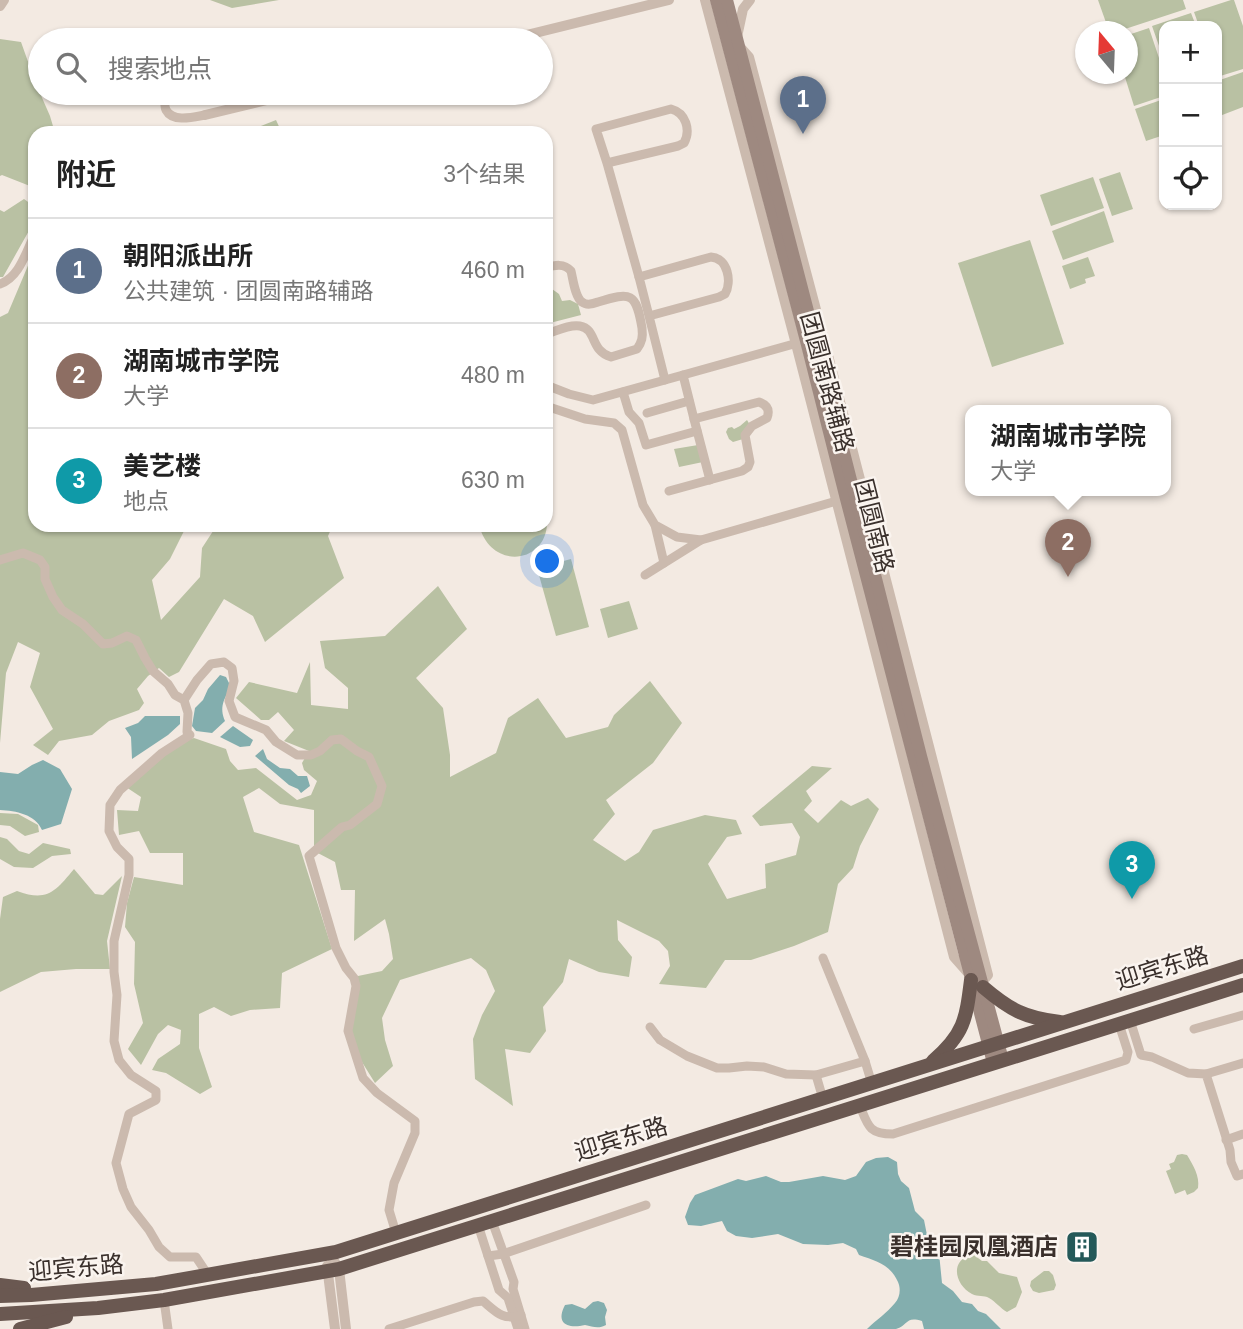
<!DOCTYPE html>
<html lang="zh">
<meta charset="utf-8">
<style>
:root{--surface:#fff;--page:#f2f2f2;--text:#222;--muted:#767676;--line:#e0e0e0;--accent:#d93025}
body{margin:0;font-family:Arial,"Noto Sans SC",sans-serif;background:var(--page);color:var(--text)}
.controls{position:absolute;right:21px;top:21px;display:grid;overflow:hidden;border-radius:14px;box-shadow:0 2px 5px #0004}
.controls button{width:63px;height:63px;display:grid;place-items:center;padding:0;border:0;border-bottom:2px solid var(--line);background:var(--surface);color:var(--text);font:35px sans-serif}
.compass{position:absolute;left:1075px;top:21px;width:63px;height:63px;border-radius:50%;background:var(--surface);box-shadow:0 2px 5px #0004;rotate:341deg}
.you{position:absolute;left:548px;top:562px;width:24px;height:24px;margin:-18px;border:5px solid #fff;border-radius:50%;background:#1a73e8;box-shadow:0 0 0 10px #1a73e833}
.badge{display:grid;place-items:center;width:46px;height:46px;border-radius:50%;background:var(--accent);color:#fff;font-size:23px;font-weight:700}
.pin{position:absolute;translate:-50% -58px;filter:drop-shadow(0 2px 4px #0008)}
.pin::after{content:'';position:absolute;top:37px;width:24px;height:21px;background:inherit;clip-path:polygon(0 0,100% 0,50% 100%)}
.popup{position:absolute;left:965px;top:405px;width:206px;height:91px;box-sizing:border-box;display:grid;place-content:center;border-radius:14px;background:var(--surface);filter:drop-shadow(0 2px 5px #0005);font-size:23px;white-space:nowrap;color:var(--muted)}
.popup b{font-size:26px;color:var(--text)}
.popup::after{content:'';position:absolute;left:50%;top:100%;margin-left:-14px;border:14px solid transparent;border-top-color:var(--surface)}
.list{margin:0;padding:0;list-style:none}
h2{display:flex;justify-content:space-between;align-items:center;height:91px;margin:0;padding:0 28px;font-size:30px}
h2 small{font-size:23px;font-weight:400;color:var(--muted)}
.list li{display:grid;grid-template-columns:46px 1fr auto;gap:21px;align-items:center;box-sizing:border-box;height:105px;padding:0 28px;border-top:2px solid var(--line)}
.list b{display:block;font-size:26px;white-space:nowrap}
.list p{margin:0;font-size:23px;white-space:nowrap;color:var(--muted)}
.list em{font-size:23px;font-style:normal;color:var(--muted)}
.icon{flex:none;width:38px;height:38px;fill:none;stroke:currentColor;stroke-width:2;stroke-linecap:round;stroke-linejoin:round}
.map{position:relative;flex:none;width:1243px;height:1329px;overflow:hidden}
.search{position:absolute;background:var(--surface);box-shadow:0 2px 5px #0004;left:28px;top:28px;width:525px;height:77px;display:flex;align-items:center;gap:18px;box-sizing:border-box;padding:0 24px;border-radius:38px;color:var(--muted);font-size:26px}
.panel{position:absolute;background:var(--surface);box-shadow:0 2px 5px #0004;left:28px;top:126px;width:525px;height:406px;border-radius:21px}
.map>svg:first-child{display:block}
</style>
<div class="map">
<svg width="1243" height="1329" viewBox="0 0 1243 1329">
<rect width="100%" height="100%" fill="#f3eae2"/>
<g fill="#b9c1a3">
<path d="M210 0H279L232 8Z"/>
<path d="M1098 0H1183L1186 9 1119 31H1109Z"/>
<path d="M1231 0H1234L1243 26V69L1217 77V26H1199L1194 12Z"/>
<path d="M1191 13 1196 26H1164V60L1152 26Z"/>
<path d="M1149 28 1164 73V96L1134 106 1124 74H1128V35Z"/>
<path d="M0 39 21 42 36 84 50 116 55 133H35V188L2 175 0 176Z"/>
<path d="M1243 72V107L1217 117V81Z"/>
<path d="M1164 99V135L1146 141 1135 109Z"/>
<path d="M276 120 282 133H248V131Z"/>
<path d="M1120 172 1133 209 1112 216 1099 179Z"/>
<path d="M1093 177 1104 208 1051 226 1040 195Z"/>
<path d="M24 199 35 207V220L3 277H0V210L4 212Z"/>
<path d="M1104 211 1114 242 1063 260 1052 231Z"/>
<path d="M1030 240 1064 344 992 367 958 263Z"/>
<path d="M35 249V525H187L170 559 152 580 161 620 200 577 202 548 217 525H333L328 536 344 578 265 642 253 616 224 599 179 672 169 677 159 668 148 676 137 689 144 703 139 710 109 721 92 735 59 741 48 755 33 745 53 729 30 687 40 653 18 642 6 673 0 743V317L8 313Z"/>
<path d="M1088 257 1095 276 1085 279 1086 283 1070 289 1062 266Z"/>
<path d="M552 289 559 294 562 301 570 300 578 304 581 315 546 324V290Z"/>
<path d="M747 420 750 425 743 439 733 442 729 439 726 432 728 428 732 427 734 429 740 426Z"/>
<path d="M698 445 703 462 679 467 674 449Z"/>
<path d="M546 512C556 562 492 575 479 525H546Z"/>
<path d="M571 559 589 627 556 636 537 568Z"/>
<path d="M438 586 467 629 416 678 443 708 450 755V777L496 753 508 718 538 698 566 738 608 727 614 715 650 681 682 723 653 763 606 800 615 814 593 840 625 861 639 852 653 830 705 815 736 820 742 834 727 837 708 864 727 899 766 888 765 864 796 855 800 837 792 823 760 826 752 816 812 766 832 768 806 791 812 801 804 810 818 823 841 800 851 806 868 798 879 809 860 846 853 868 838 884 828 932 794 946 751 960H725L706 988 659 984 670 966 668 951 659 941 617 920 618 940 632 957 629 977 599 972 569 959 563 982 543 1007 546 1031 530 1053 505 1049 513 1106 475 1079 473 1039 482 1015 495 991 486 970 471 958 400 980 382 1018 385 1040 393 1066 375 1083 352 1046V1018L357 997 358 976 382 971 393 959 389 934 385 919 354 941 355 890H341L335 862 314 851V810L280 804 259 788 243 797 254 832 299 845 332 949 282 973 280 1008 250 1010 231 1016 214 1007 199 1014V1048L212 1087 200 1094 166 1073 152 1070 158 1059 180 1044 181 1030 168 1025 158 1034 141 1065 128 1049 143 1023 134 984 135 942 125 927 127 903 134 877 183 885V853H150L139 831 119 835 117 810 138 811 141 797 123 785 169 745 194 738 226 749 230 761 238 770 256 768 297 800 311 795 317 781 304 770 302 763 309 751 284 741 294 730 278 712 269 720H261L236 698 249 682 297 693 310 662 311 705 348 709V688L325 668 320 641 385 636Z"/>
<path d="M629 601 638 629 608 638 600 609Z"/>
<path d="M0 813 18 814 38 825 39 832 25 836 10 826 0 825Z"/>
<path d="M0 837 7 839 19 851 29 854 43 843 70 849 71 854 52 856 33 868 14 867 0 859Z"/>
<path d="M74 869 95 894 103 895 122 876 107 941 110 969H76L41 972 0 992V919L3 897 17 891C47 902 55 892 74 869Z"/>
<path d="M1182 1154 1187 1155C1193 1165 1200 1176 1198 1188L1194 1192 1187 1195 1185 1190 1175 1194 1166 1171 1171 1169 1169 1164 1174 1162 1177 1155Z"/>
<path d="M970 1255H974L982 1261H987L999 1273 1017 1277 1022 1292 1016 1307 1007 1312C1000 1308 996 1302 989 1298 984 1295 978 1297 972 1294 956 1286 949 1262 970 1255Z"/>
<path d="M1044 1271H1049L1053 1275 1056 1285 1054 1290 1039 1293 1033 1291 1030 1286 1031 1281Z"/>
</g>
<g fill="#83aeae">
<path d="M220 675 226 677 231 687C224 699 219 707 225 721L212 733 196 731 192 726 195 708 203 700 208 689Z"/>
<path d="M145 716H180V724L168 735 132 759 131 737 125 728 138 723Z"/>
<path d="M233 726 253 740 250 746 240 747 220 737Z"/>
<path d="M263 749 267 759 280 768 290 769 298 776H307L310 786 301 793 298 789 289 785 255 756Z"/>
<path d="M43 760 60 769 72 789 61 824 42 830C35 814 16 811 0 810V772L18 774 32 765Z"/>
<path d="M888 1157 897 1162 898 1174 901 1181 909 1188 915 1211 924 1220 927 1235 933 1241 939 1253 942 1283 953 1291 962 1302 972 1304 978 1311 986 1314 1001 1329H924L922 1321C905 1316 909 1325 896 1329 888 1329 875 1329 867 1329 876 1320 887 1313 895 1303 900 1297 901 1289 898 1282 890 1264 876 1261 859 1255L856 1249 843 1243 828 1245 803 1244 778 1234 752 1238 736 1236 727 1231 722 1221 701 1226 688 1225 685 1217 690 1203 695 1195 738 1179 746 1181 766 1176 781 1182H789L823 1176 845 1180 856 1176 866 1162 876 1158Z"/>
<path d="M598 1301 604 1303 607 1310 605 1317 606 1325C599 1329 593 1327 585 1325 568 1329 555 1324 565 1305L572 1304 585 1309 593 1302Z"/>
</g>
<g fill="none" stroke-linecap="round" stroke-linejoin="round">
<g stroke="#cbbaae" stroke-width="9">
<path d="M164 93C165 98 164 106 166 110 173 123 194 117 205 115"/>
<path d="M607 163 596 129 671 109C686 113 691 130 684 143L678 146 607 163 639 277"/>
<path d="M546 268C555 265 564 263 571 271 573 279 575 297 582 302 587 306 593 304 598 302 631 292 636 292 642 328 643 337 642 342 637 349L611 357C590 351 597 329 580 326 570 324 556 331 546 334"/>
<path d="M0 284C20 277 26 251 35 234"/>
<path d="M649 316 639 277 711 257C728 258 732 282 725 294L719 297 649 316 665 380"/>
<path d="M546 385 569 394 593 400 683 375"/>
<path d="M623 392 629 412 639 423 646 445 697 431"/>
<path d="M546 406 585 419 614 423 622 430 643 505 655 525 677 537 701 540 840 500"/>
<path d="M647 413 689 401"/>
<path d="M694 419 710 480"/>
<path d="M669 491 742 471 748 467 750 462 745 435 752 426 767 418C770 410 767 405 759 402L694 419 683 375 801 342"/>
<path d="M655 525 664 563"/>
<path d="M0 560 23 553 40 560 45 567V579L53 597 62 610 83 624 103 644 112 643 127 636 136 640 145 658 153 671 168 684 175 695 184 700 188 713 187 732 190 735 162 753 120 790 110 805 109 831 117 847 129 859V875L114 941V972L117 995 114 1041 119 1060 131 1075 156 1091V1100L129 1114 116 1163 123 1189 131 1207 149 1230 159 1247 170 1257H196L208 1275"/>
<path d="M645 575 701 540"/>
<path d="M184 700 197 680 211 664 224 662 232 668 234 681 229 701 235 717 266 730 276 742 297 755H311L320 751 332 740 341 739 357 751 369 757 382 786 377 804 350 825 342 827 309 856 336 948 346 968 354 978 356 986 348 1031 363 1078 377 1093 415 1121V1133L394 1183 389 1210 396 1233"/>
<path d="M823 958 865 1061 872 1084"/>
<path d="M1130 1020 1141 1055 1152 1057 1188 1073 1206 1074 1230 1150 1231 1162 1237 1176 1243 1174"/>
<path d="M650 1027 660 1040 687 1056 717 1068H729L747 1066 764 1067 786 1074 816 1075 865 1061"/>
<path d="M1194 1029 1243 1015"/>
<path d="M1206 1074 1243 1063"/>
<path d="M816 1075 823 1099"/>
<path d="M860 1106C868 1126 869 1134 893 1134L1126 1060 1128 1052 1119 1024"/>
<path d="M1226 1140 1243 1134"/>
<path d="M492 1221 514 1282 513 1289 525 1329"/>
<path d="M478 1225 499 1290 508 1298 518 1329"/>
<path d="M488 1256 503 1254 646 1205"/>
<path d="M164 1300 168 1329"/>
<path d="M389 1329 474 1302 483 1301C496 1312 503 1321 521 1315"/>
</g>
<g stroke="#cbbaae" stroke-width="10">
<path d="M705 0 796 344 954 957 969 974"/>
<path d="M0 6 4 0"/>
<path d="M737 37 743 9 750 0"/>
<path d="M507 40 669 0"/>
<path d="M741 48 749 57 823 336 988 975 982 982"/>
<path d="M205 115 295 93"/>
<path d="M329 1253 339 1269 346 1329"/>
<path d="M327 1266 335 1329"/>
</g>
<g stroke="#9e8980" stroke-width="12">
<path d="M716 0 806 341 846 499 993 1063"/>
<path d="M727 0 815 338 921 756 1003 1060"/>
</g>
<g stroke="#6a5851" stroke-width="14">
<path d="M983 987C1010 1010 1025 1018 1060 1022"/>
<path d="M933 1061C964 1034 966 1020 971 980"/>
<path d="M0 1285 24 1288"/>
<path d="M0 1296 31 1295 156 1284 336 1252 1243 966"/>
<path d="M0 1314 98 1308 164 1300 339 1269 1243 985"/>
<path d="M20 1329 66 1317"/>
</g>
</g>
<defs>
<symbol id="building-square" viewBox="-11 -11 22 22"><rect x="-9" y="-9" width="18" height="18" rx="4" fill="#245959" stroke="#faf4ef"/><path d="M-4-6H4V6H1V3H-1V6H-4ZM-2.5-4.3h1.7v1.8h-1.7ZM.8-4.3h1.7v1.8H.8ZM-2.5-1h1.7V.8h-1.7ZM.8-1h1.7V.8H.8Z" fill="#fff"/></symbol>
</defs>
<g fill-rule="evenodd">
<use href="#building-square" x="1063" y="1228" width="38" height="38"/>
</g>
<g text-anchor="middle" stroke-width="5" stroke-linejoin="round" paint-order="stroke">
<g font-size="24" fill="#3a302c" stroke="#faf4ef">
<text transform="translate(827 382) rotate(75)" y="8">团圆南路辅路</text>
<text transform="translate(874 526) rotate(76)" y="8">团圆南路</text>
<text transform="translate(1162 968) rotate(-17)" y="8">迎宾东路</text>
<text transform="translate(621 1139) rotate(-17)" y="8">迎宾东路</text>
<text transform="translate(76 1268) rotate(-5)" y="8">迎宾东路</text>
</g>
<g font-size="24" font-weight="bold" fill="#3a302c" stroke="#faf4ef" text-anchor="end">
<text x="1058" y="1255">碧桂园凤凰酒店</text>
</g>
</g>
</svg>
<div class="controls">
<button>+</button>
<button>−</button>
<button><svg class="icon" aria-label="locate" viewBox="0 0 24 24"><circle cx="12" cy="12" r="6"/><path d="M12 2v4M12 18v4M2 12h4M18 12h4"/></svg></button>
</div>
<svg class="compass" viewBox="-18 -18 36 36"><path d="M0-13l5 13h-10z" fill="#e53935"/><path d="M0 13l5-13h-10z" fill="#767676"/></svg>
<div class="you"></div>
<div class="pin badge" style="left:803px;top:134px;background:#5c6f8a">1</div>
<div class="pin badge" style="left:1068px;top:577px;background:#8d6e63">2</div>
<div class="popup"><b>湖南城市学院</b>大学</div>
<div class="pin badge" style="left:1132px;top:899px;background:#0f9aa8">3</div>
<div class="search"><svg class="icon" aria-label="search" viewBox="0 0 24 24"><circle cx="10" cy="10" r="6"/><path d="M15 15l6 6"/></svg>搜索地点</div>
<section class="panel">
<h2>附近<small>3个结果</small></h2>
<ul class="list">
<li><span class="badge" style="background:#5c6f8a">1</span><div><b>朝阳派出所</b><p>公共建筑 · 团圆南路辅路</p></div><em>460 m</em></li>
<li><span class="badge" style="background:#8d6e63">2</span><div><b>湖南城市学院</b><p>大学</p></div><em>480 m</em></li>
<li><span class="badge" style="background:#0f9aa8">3</span><div><b>美艺楼</b><p>地点</p></div><em>630 m</em></li>
</ul>
</section>
</div>
